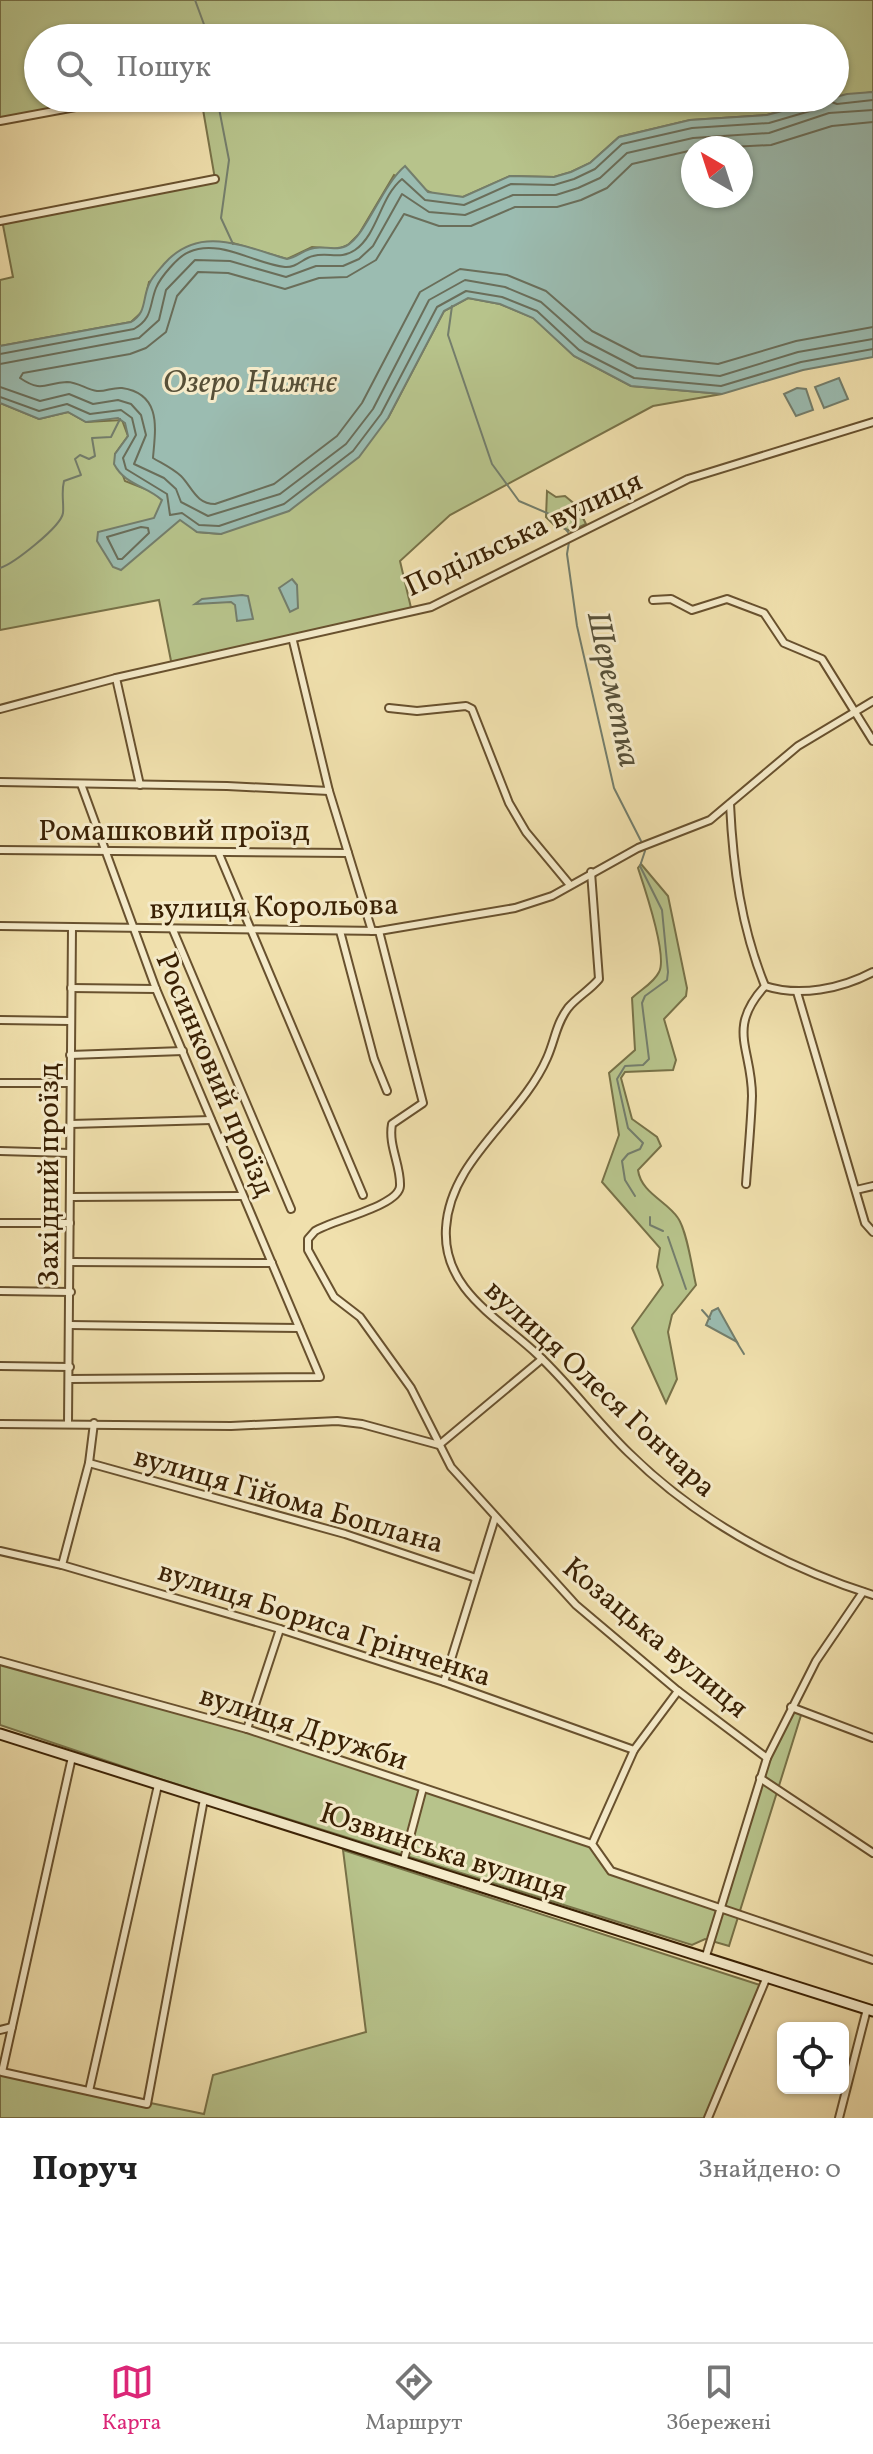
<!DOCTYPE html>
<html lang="uk">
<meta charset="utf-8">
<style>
:root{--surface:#fff;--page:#f2f2f2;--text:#222;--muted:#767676;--line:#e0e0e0;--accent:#db2777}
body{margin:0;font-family:Vollkorn,serif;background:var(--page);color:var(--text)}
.controls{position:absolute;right:24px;bottom:24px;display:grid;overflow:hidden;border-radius:12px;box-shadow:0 2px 6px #0004}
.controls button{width:72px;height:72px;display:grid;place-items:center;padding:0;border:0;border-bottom:2px solid var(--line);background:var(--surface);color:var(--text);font:40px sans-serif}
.compass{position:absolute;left:681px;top:136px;width:72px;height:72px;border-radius:50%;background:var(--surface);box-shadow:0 2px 6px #0004;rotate:321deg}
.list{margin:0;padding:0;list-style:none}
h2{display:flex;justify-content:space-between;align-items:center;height:104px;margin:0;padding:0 32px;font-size:34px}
h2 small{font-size:26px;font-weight:400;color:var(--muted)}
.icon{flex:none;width:44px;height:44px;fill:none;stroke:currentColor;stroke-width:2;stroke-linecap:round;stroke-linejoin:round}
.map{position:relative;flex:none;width:873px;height:2118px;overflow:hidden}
.search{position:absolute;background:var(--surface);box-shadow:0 2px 6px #0004;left:24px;right:24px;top:24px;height:88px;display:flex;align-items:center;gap:20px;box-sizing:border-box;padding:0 28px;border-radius:44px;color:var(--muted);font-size:30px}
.sheet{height:224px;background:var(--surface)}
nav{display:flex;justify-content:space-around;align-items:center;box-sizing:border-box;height:112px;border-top:2px solid var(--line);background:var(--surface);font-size:22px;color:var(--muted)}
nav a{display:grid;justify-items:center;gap:4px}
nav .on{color:var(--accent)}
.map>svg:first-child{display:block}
</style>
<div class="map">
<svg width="873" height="2118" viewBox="0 0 873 2118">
<rect width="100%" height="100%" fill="#f0e0ad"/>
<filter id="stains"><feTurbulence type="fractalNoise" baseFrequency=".0025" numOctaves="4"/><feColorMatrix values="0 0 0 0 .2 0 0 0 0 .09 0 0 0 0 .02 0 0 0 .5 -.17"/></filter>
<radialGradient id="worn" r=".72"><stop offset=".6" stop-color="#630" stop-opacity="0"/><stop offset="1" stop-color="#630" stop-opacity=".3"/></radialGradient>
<g fill="#b7c38b" stroke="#787248" stroke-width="2">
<path d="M0 0H873V92L835 97V38H38V98H127L0 121Z"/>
<path d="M201 98H829L767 115 690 120 619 137 590 163 571 172 554 177 510 176 463 197 436 195 394 175 359 234 348 245 338 249 312 247 287 259 233 243 149 282 143 311 131 322 0 346V280L13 277 2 220 215 179Z"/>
<path d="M468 298 500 304 534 318 574 356 631 386 722 394 653 406 450 515 400 561 412 612 172 666 159 600 0 630V403L39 419 68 412 86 422 122 420 128 436 115 454 125 481 153 492 197 532 221 534 388 418 444 311Z"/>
<path d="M547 491 556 497 565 496 577 506 586 524 571 531 554 525 546 517Z"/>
<path d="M641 864 668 896 687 988 686 996 664 1019 676 1060 673 1070 625 1072 621 1078 632 1119 657 1137 661 1146 638 1170C641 1193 667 1201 678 1218 687 1231 692 1268 696 1285L672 1315 668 1332 677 1379 666 1403 632 1328 663 1285 657 1267 660 1248 602 1182 619 1135 609 1073 635 1050 632 998C640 990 654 983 659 972 668 956 644 886 638 868Z"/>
<path d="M0 1661 247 1729 592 1844 611 1871 720 1908 760 1778 791 1707 802 1712 729 1946 705 1939 692 1945 160 1779 0 1725Z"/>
<path d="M343 1850 763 1986 708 2118H0V2072L204 2114 213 2075 366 2032Z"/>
</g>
<g fill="#9bbcb1" stroke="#747e6c" stroke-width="2" fill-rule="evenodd">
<path d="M873 92V357L803 370 722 394 631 386 574 356 533 318 500 304 468 298 444 311 388 418 359 457 289 511 221 534 197 532 180 520 121 570 113 567 97 541 98 532 154 518 162 500C145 485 125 485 114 464L115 454 128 436 125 423 118 418 86 422 68 412 39 419 0 403V346L131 322C147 312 142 300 149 284 152 277 159 270 164 264 199 224 242 246 287 259 296 257 301 252 310 249 321 244 334 252 346 246 366 236 382 185 405 166L428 192 463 197 510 176 554 177 571 172 590 163 619 137 690 120 767 115 847 94ZM693 148H741V196H693Z"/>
<path d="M839 378 848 399 824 408 815 387Z"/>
<path d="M797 388 806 389 813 410 796 416 784 394Z"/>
<path d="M292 579 297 585 298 608 290 612 279 588Z"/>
<path d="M242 595 248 596 253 619 237 621 235 605 231 602 195 604 202 599Z"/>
<path d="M718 1308 737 1342 706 1325 712 1311Z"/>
</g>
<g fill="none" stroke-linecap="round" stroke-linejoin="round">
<g stroke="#6a6e5a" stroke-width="2">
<path d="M711 148 771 145 832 126 873 122"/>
<path d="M693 150 632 164 607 188 581 200 557 207H515L471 226H439L404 214 376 260 347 277 319 278 285 289 228 273 198 272 177 296 166 332 146 348 130 354 23 373 20 378C42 393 45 383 67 382 78 382 87 390 97 391 105 392 113 387 122 388 163 394 155 431 153 458 163 464 172 468 181 476 192 487 196 504 215 504L274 484 337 436 362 403 420 292 460 269 507 275 546 291 592 331 641 356 718 364 796 341 873 327"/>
<path d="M0 354 134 329C153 318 149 306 156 288 160 278 178 256 189 252 219 238 255 264 285 267 297 268 303 258 313 256 328 252 341 260 355 250 378 234 380 197 402 179L425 200 464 205 511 184 554 185 574 179 595 169 622 144 692 128 769 123 817 109 826 100 837 104 873 100"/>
<path d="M0 364 139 338 159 320 166 290 195 260 230 261 286 277 316 266H343L359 259 373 246 402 194 429 212 465 215 513 195H556L578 188 600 178 627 153 693 138 769 133 829 113 873 110"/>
<path d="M0 387 40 401 69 394 93 404 118 400 131 404 141 415 146 435 134 464 164 478 176 489 181 502 208 516 280 494 346 444 373 409 429 300 465 280 505 287 541 302 585 341 637 368 720 376 798 352 873 339"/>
<path d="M0 397 39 411 67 404 90 414 121 410 132 418 136 435 123 458 126 469 167 494 170 515 182 513 199 525 219 526 284 504 353 451 381 414 437 307 466 291 502 297 537 311 579 350 634 378 721 386 801 362 873 349"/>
<path d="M141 527 148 528 149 533 122 559H118L107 537Z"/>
</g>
<g stroke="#747e6c" stroke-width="2">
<path d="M195 0 209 38"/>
<path d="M217 98 229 160 221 218 233 244"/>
<path d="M452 306 448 335 492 464 519 501 554 516 568 532"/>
<path d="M569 542 567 554 577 626 614 788 641 841"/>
<path d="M0 568C13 564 61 527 63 513 64 502 61 493 64 481L81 475 75 459 80 455 89 459 95 456 92 438 111 437 120 419"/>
<path d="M635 1196 625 1180 622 1161 628 1154 640 1149 643 1143 628 1128 617 1079 625 1066 643 1065 649 1059 642 1003 645 996 667 980 668 972 662 910 640 866 645 851"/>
<path d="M650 1217V1225L663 1231"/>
<path d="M668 1237 686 1289"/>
<path d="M702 1310 710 1319"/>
<path d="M736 1341 744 1354"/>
</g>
<defs>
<g id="street">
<path d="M0 121 124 98"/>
<path d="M0 221 215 179"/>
<path d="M653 600 671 599 692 610 727 599 764 613 784 643 822 659 873 741"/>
<path d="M293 641 329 791 372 931"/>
<path d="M116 678 140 785"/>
<path d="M389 708 417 711 466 706 472 709 509 803 526 832 570 885"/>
<path d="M0 709 116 678 431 607 688 479 873 422"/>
<path d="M0 782 227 786 329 791"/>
<path d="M730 804C733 867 741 927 765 986 726 1029 752 1048 752 1096 751 1125 748 1155 746 1184"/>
<path d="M0 850 348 853"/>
<path d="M219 854 363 1195"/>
<path d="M591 872 599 979C590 990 577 997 568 1008 556 1024 555 1040 547 1058 521 1118 450 1159 446 1228 442 1290 499 1318 538 1355 570 1385 597 1422 629 1453 697 1520 782 1566 873 1595"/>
<path d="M0 926 379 931 515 908 552 896 638 848 710 820 798 746 873 701"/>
<path d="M173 930 291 1209"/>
<path d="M340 931 374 1059 387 1091"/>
<path d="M379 931 423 1103 392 1124C388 1146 401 1165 400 1186 399 1206 332 1220 315 1231L308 1239V1250L334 1297 360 1317 411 1388 451 1467 576 1605 678 1691 767 1758"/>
<path d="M765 986C800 997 841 989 873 972"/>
<path d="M71 988 156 989"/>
<path d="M797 992 865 1223 873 1232"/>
<path d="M0 1020 70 1021"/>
<path d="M70 1055 183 1051"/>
<path d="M0 1083H70"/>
<path d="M71 1124 211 1120"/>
<path d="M0 1151 70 1153"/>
<path d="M856 1190 873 1186"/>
<path d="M71 1197 242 1196"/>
<path d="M0 1223H70"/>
<path d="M71 1262 272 1263"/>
<path d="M0 1291 71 1292"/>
<path d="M70 1325 299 1328"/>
<path d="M0 1366 70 1367"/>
<path d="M70 1379 320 1377 156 989 81 784"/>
<path d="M68 1423 72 928"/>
<path d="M0 1424 231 1426 337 1421 362 1424 439 1445 542 1359"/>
<path d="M89 1463 345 1534 476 1578"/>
<path d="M0 1551 62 1565 280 1629 444 1682 634 1750"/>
<path d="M62 1565 89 1463 94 1423"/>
<path d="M0 1661 247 1729 592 1844"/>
<path d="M444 1682 495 1518"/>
<path d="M678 1691 634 1750 592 1844 611 1871 873 1960"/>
<path d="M791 1707 873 1738"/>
<path d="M247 1729 280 1629"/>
<path d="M72 1757 2 2072 147 2104 204 1799"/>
<path d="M760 1778 873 1853"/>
<path d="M403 1863 423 1788"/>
<path d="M705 1959 767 1758 816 1661 863 1592"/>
<path d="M0 2030 12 2027"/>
<path d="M89 2091 158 1785"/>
<path d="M708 2118 766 1979"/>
<path d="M839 2118 867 2009"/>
</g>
<path id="secondary" d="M0 1734 873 2011"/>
</defs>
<use href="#street" stroke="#68512e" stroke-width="10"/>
<use href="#secondary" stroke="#3a2104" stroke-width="13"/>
<use href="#street" stroke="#f5ebca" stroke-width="6"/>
<use href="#secondary" stroke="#f5ebca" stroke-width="9"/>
</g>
<g text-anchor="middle" stroke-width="6" stroke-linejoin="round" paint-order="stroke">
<g font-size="30" fill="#3a2104" stroke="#f5ebca">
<text transform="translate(523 533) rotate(-25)" y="10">Подільська вулиця</text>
<text x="174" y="840">Ромашковий проїзд</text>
<text transform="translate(274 906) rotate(-1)" y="10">вулиця Корольова</text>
<text transform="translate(216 1074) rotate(67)" y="10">Росинковий проїзд</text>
<text transform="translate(48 1175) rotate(-90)" y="10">Західний проїзд</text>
<text transform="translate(601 1388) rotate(43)" y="10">вулиця Олеся Гончара</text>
<text transform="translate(289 1499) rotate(16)" y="10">вулиця Гійома Боплана</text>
<text transform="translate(325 1623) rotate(18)" y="10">вулиця Бориса Грінченка</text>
<text transform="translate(656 1637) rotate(40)" y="10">Козацька вулиця</text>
<text transform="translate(304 1727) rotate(18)" y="10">вулиця Дружби</text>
<text transform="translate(444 1851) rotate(18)" y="10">Юзвинська вулиця</text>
</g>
<g font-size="32" font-style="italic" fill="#575038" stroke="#f5ebca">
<text x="250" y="392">Озеро Нижнє</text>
<text transform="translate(615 689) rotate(78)" y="11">Шереметка</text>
</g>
</g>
<rect width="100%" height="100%" filter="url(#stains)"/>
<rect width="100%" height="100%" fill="url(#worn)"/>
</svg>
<div class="controls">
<button><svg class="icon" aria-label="locate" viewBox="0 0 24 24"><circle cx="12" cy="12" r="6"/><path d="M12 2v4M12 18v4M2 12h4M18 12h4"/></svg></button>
</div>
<svg class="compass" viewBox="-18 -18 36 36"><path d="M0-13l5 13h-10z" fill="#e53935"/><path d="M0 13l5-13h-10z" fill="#767676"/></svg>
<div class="search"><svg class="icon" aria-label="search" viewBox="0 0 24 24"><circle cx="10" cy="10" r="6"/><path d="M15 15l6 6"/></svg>Пошук</div>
</div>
<section class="sheet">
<h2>Поруч<small>Знайдено: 0</small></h2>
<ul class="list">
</ul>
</section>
<nav>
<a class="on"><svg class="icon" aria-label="map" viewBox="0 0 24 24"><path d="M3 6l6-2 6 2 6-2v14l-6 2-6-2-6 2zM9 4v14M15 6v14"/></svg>Карта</a>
<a><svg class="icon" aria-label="directions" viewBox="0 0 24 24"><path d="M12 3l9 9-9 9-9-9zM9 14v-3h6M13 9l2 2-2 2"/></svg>Маршрут</a>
<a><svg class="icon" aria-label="saved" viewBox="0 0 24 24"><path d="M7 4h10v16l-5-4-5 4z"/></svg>Збережені</a>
</nav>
